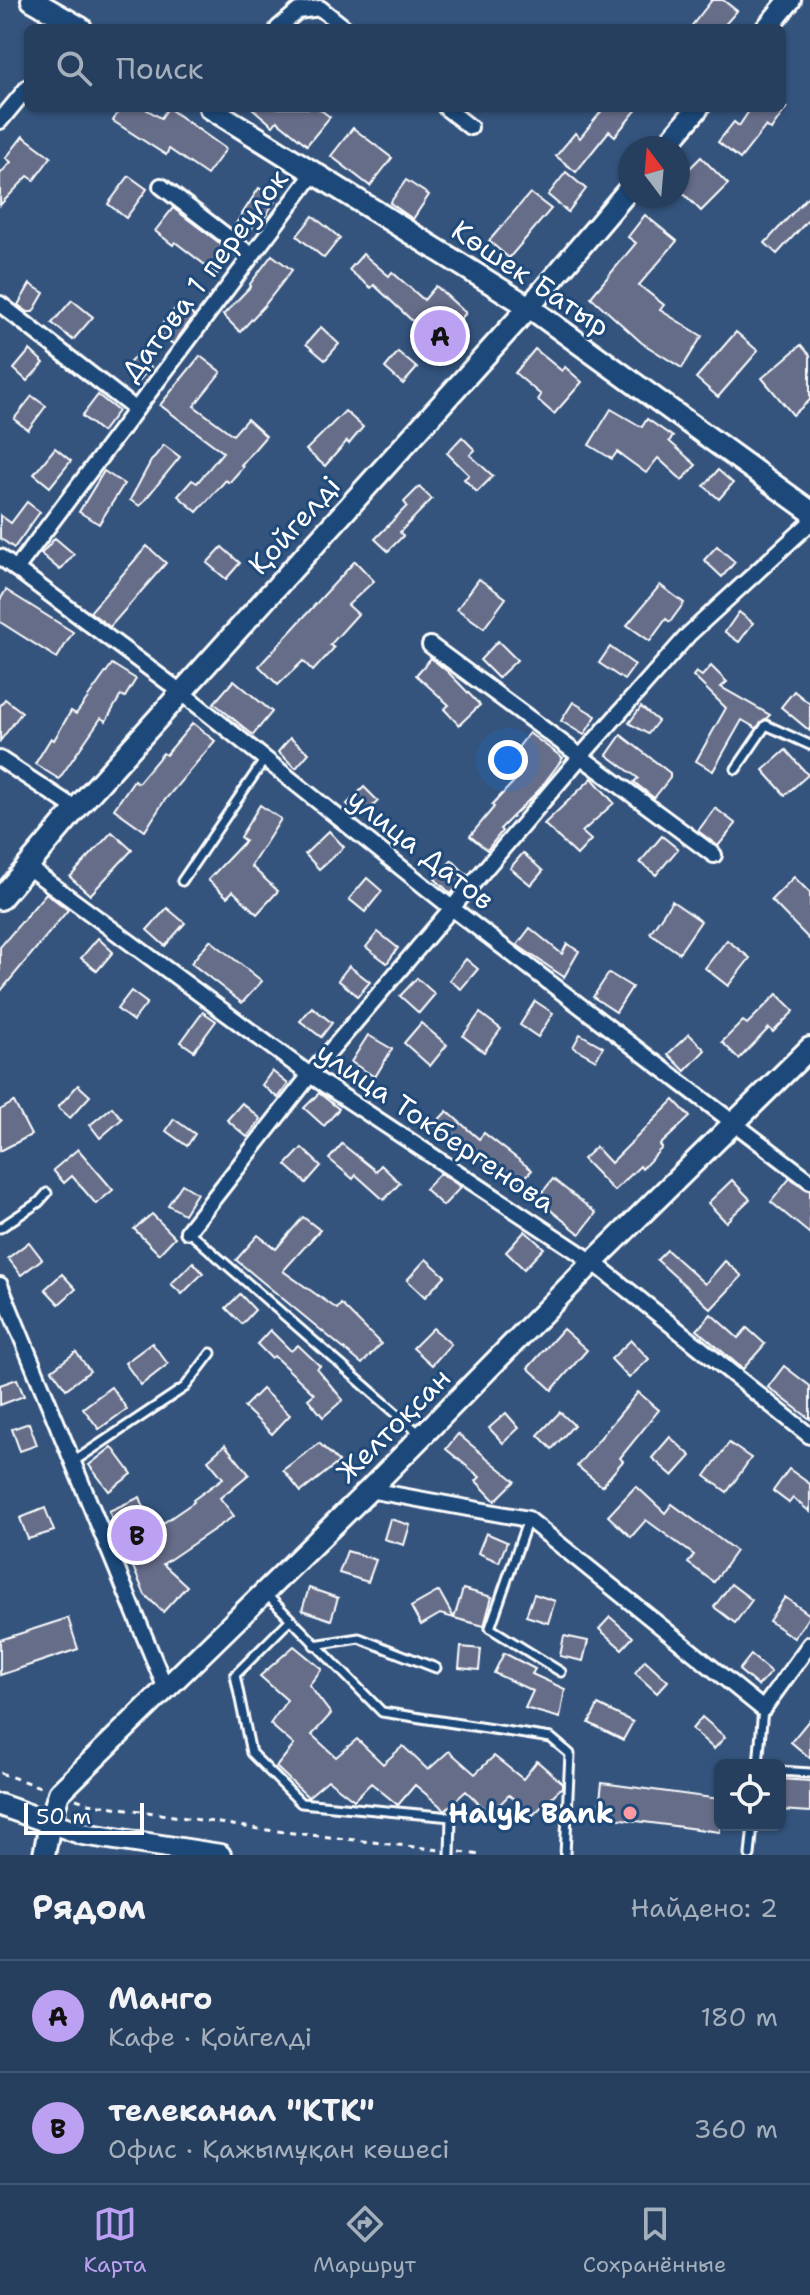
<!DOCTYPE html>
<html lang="ru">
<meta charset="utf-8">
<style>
:root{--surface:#273f5e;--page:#334a67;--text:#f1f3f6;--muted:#a4afbc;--line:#435873;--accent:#bca0f2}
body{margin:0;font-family:"Shantell Sans",sans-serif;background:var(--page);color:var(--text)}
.controls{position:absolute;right:24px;bottom:24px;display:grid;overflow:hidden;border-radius:12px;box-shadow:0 2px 6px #0004}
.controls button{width:72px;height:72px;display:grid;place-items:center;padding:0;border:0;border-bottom:2px solid var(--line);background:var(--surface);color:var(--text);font:40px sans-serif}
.compass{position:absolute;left:618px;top:136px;width:72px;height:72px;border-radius:50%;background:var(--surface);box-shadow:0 2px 6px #0004;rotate:344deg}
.scale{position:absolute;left:24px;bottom:20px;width:120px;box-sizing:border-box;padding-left:8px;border:4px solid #fff;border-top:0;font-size:22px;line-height:28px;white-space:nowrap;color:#fff;-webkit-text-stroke:6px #1f4a7a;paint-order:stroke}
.you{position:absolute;left:508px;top:760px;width:28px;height:28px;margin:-20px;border:6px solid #fff;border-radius:50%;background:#1a73e8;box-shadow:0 0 0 12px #1a73e833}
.badge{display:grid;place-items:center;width:52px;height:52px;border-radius:50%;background:var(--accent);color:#111;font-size:26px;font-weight:700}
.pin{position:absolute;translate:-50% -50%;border:4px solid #fff;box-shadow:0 2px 8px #0006}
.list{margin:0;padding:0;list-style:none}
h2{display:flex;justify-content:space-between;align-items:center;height:104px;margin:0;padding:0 32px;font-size:34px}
h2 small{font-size:26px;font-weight:400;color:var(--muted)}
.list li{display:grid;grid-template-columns:52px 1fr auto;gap:24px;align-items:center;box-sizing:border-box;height:112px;padding:0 32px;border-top:2px solid var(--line)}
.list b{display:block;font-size:30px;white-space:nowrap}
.list p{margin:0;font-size:26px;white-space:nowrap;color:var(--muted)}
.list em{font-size:26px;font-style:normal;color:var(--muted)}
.icon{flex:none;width:44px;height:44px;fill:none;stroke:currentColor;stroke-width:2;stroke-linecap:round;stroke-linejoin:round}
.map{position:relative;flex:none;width:810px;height:1855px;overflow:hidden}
.search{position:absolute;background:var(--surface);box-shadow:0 2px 6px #0004;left:24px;right:24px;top:24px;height:88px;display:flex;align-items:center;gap:20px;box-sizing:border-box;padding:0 28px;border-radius:12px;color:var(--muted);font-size:30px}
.sheet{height:328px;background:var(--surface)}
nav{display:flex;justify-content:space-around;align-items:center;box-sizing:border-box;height:112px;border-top:2px solid var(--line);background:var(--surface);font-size:22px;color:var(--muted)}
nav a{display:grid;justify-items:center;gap:4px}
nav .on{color:var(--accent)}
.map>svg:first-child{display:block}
</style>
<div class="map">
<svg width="810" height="1855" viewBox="0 0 810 1855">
<rect width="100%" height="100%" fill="#34547e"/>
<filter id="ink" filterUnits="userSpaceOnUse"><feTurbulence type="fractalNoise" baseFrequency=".0125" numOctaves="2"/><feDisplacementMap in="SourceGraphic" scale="16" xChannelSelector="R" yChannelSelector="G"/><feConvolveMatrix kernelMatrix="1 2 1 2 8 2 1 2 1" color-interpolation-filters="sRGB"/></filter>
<g filter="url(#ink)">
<g fill="#666d89" stroke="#fff" stroke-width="2">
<path d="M712 0H723L737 11 722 28H690Z"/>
<path d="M120 108H144L161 118 168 108 226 149 207 175 169 149 166 155 113 121Z"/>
<path d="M252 108H318L330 117 307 145 277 121 273 126Z"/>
<path d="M604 108H638L615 136 609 131 576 172 556 156 575 133 580 138Z"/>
<path d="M751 108H786L771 130 766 126 740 159 718 142 734 122 739 126Z"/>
<path d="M353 128 392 158 370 186 331 156Z"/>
<path d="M23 136 51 157 34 180 28 176 0 205V174L11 162 6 158Z"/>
<path d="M701 157 728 184 701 211 678 188V180Z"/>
<path d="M566 172 586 189 568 212 548 195Z"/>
<path d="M129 176 147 189 126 218 108 204Z"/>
<path d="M406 180 429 195 413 219 390 203Z"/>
<path d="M259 188 276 199 263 220 259 218 245 238 233 228Z"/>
<path d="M530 193 551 209 509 258 489 241Z"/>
<path d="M810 194V218L777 254 765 243Z"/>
<path d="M173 208 233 253 217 274 175 242 173 245 155 231Z"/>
<path d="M645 215 677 241 639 285 664 305 660 310 702 336 682 368 642 343 591 297 636 243 628 237Z"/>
<path d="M313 216 340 238 324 258 297 236Z"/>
<path d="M363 254 389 276 392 272 424 300 436 286 466 313 438 345 374 285 371 288 349 270Z"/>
<path d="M272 255 292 270 264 306 240 332 223 315 251 286 250 284Z"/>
<path d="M30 284 44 293 33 312H28L18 305Z"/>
<path d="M72 300 93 317 73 340 52 323Z"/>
<path d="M179 304 194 316 173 344 156 331Z"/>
<path d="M321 327 339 344 325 360 306 344Z"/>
<path d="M736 332 758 351 718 397 696 378Z"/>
<path d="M801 345 810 355V400L793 415 762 378Z"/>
<path d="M535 349 562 371 565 367 582 382 554 414 538 400 541 395 515 373Z"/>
<path d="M30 350 44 363 27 381 14 369Z"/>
<path d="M398 352 417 368 403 384 385 368Z"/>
<path d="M136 355 151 367 137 383 123 371Z"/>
<path d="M200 356 221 372 194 406 233 435 247 419 266 436 241 465 243 467 229 483 226 480 197 512 178 496 192 480 197 483 223 452 160 405Z"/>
<path d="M98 395 118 411 102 432 82 416Z"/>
<path d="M32 396 46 406 28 430 14 419Z"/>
<path d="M611 409 642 427 647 419 673 437 669 441 696 465 682 480 658 458 646 473 617 452 612 459 589 445Z"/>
<path d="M345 411 363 427 349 444 347 441 325 466 306 450Z"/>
<path d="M462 437 475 450 470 455 493 476 477 492 464 479 469 475 447 453Z"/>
<path d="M164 445 180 457 140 506 130 500 151 461Z"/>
<path d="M55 448 71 461 50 487 34 474Z"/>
<path d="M718 470 733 483 719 499 704 486Z"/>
<path d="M104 471 124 484 99 524 79 512Z"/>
<path d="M419 487 432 499 400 532 403 536 388 551 375 539 407 506 404 502Z"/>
<path d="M27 502 40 512 14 548 0 538V515L11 523Z"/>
<path d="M55 538 74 554 60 570 41 554Z"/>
<path d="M147 546 166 563 110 627 90 612Z"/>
<path d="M717 546 735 562 722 577 704 560Z"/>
<path d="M222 547 240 563 226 579 207 563Z"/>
<path d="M355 561 374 581 348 605 358 614 330 645 334 648 313 671 303 661 278 685 259 666Z"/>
<path d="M479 579 506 598 484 628 457 609Z"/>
<path d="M660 585 684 603 670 622 666 619 650 641 627 625Z"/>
<path d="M6 590 73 632 57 658 0 622V600Z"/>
<path d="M739 612 753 623 739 642 725 632Z"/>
<path d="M498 641 517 660 498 678 480 660Z"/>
<path d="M610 647 635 665 624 680 599 663Z"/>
<path d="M431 658 448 672 480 705 459 725 444 709 449 705 416 675Z"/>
<path d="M112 664 136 679 125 697 121 695 106 721 101 718 59 779 35 764 51 738 54 740 71 711 76 714Z"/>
<path d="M711 666 727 682 721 687 770 715 756 728 742 720 713 771 696 761 726 708 693 676 696 672 702 676Z"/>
<path d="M234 680 272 712 253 735 214 703Z"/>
<path d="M794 691 810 704V731L781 707Z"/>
<path d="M5 699 22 712 0 741V706Z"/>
<path d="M573 702 596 716 584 735 561 721Z"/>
<path d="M641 707 658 721 648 734 629 723Z"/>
<path d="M193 723 215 741 164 801 145 831 114 809 134 780 138 783 163 753 166 755Z"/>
<path d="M529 733 563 758 539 790 500 829 502 831 487 850 470 836 494 807 492 805 519 776 505 765Z"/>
<path d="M621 735 670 773V778L654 798 634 782 638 778 607 755Z"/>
<path d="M290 738 309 753 296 768 278 752Z"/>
<path d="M786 750 808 775 785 795 763 770Z"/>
<path d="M592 778 614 803 582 832 591 840 577 855 544 824Z"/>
<path d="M364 787 378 801 361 818 347 804Z"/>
<path d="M260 805 281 819 251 866 278 891 257 914 233 891 227 897 208 880 245 841 240 837Z"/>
<path d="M715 808 736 824 718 846 698 831Z"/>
<path d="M329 831 344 847 319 869 305 854Z"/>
<path d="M112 832 132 850 90 895 70 877Z"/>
<path d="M662 836 678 849 656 875 640 862Z"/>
<path d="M523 853 543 871 531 885 510 868Z"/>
<path d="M452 860 467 875 451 894 435 879Z"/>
<path d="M794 877 810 893V940L771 900Z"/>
<path d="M367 878 382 891 365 912 349 899Z"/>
<path d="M46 893 68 910 0 992V947Z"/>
<path d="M672 901 701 921 679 953 650 933Z"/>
<path d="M167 908 185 923 165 946 147 930Z"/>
<path d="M530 928 562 954 567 944 579 951 564 977 517 945Z"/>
<path d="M378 932 398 948 387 963 366 947Z"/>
<path d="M98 938 113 952 97 971 81 958Z"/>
<path d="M210 940 262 981 242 1003 191 963Z"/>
<path d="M727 940 750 958 728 986 705 968Z"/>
<path d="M466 959 478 969 461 989 449 980Z"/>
<path d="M349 966 370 982 358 996 338 980Z"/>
<path d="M609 973 632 987 616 1012 593 997Z"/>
<path d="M417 978 435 994 419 1013 400 996Z"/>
<path d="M131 991 147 1003 133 1021 117 1009Z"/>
<path d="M777 994 794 1011 773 1032 769 1028 739 1059 722 1042 743 1021 747 1024Z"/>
<path d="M535 1001 553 1013 538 1037 520 1025Z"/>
<path d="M312 1007 332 1023 321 1037 300 1021Z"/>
<path d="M203 1012 216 1021 194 1051 181 1042Z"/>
<path d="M480 1013 501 1029 484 1052 463 1036Z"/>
<path d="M421 1023 447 1045 430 1066 404 1043Z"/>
<path d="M580 1034 603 1047 596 1060 573 1047Z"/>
<path d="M689 1034 705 1050 685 1071 668 1054Z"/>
<path d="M368 1035 392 1049 375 1077 351 1062Z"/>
<path d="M272 1071 288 1084 278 1098 262 1085Z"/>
<path d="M78 1085 90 1096 70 1118 58 1107Z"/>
<path d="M319 1093 339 1109 324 1126 304 1108Z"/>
<path d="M674 1100 690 1117 660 1145 662 1148 642 1169 640 1166 614 1191 583 1159 596 1147 611 1163Z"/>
<path d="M14 1102 31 1135 0 1151V1110Z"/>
<path d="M242 1103 261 1119 247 1137 227 1120Z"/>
<path d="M112 1107 122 1119 100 1138 90 1125Z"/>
<path d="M447 1111 479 1139 484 1133 532 1170 517 1186 453 1135 450 1139 434 1125Z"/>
<path d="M174 1119 195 1134 187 1146 166 1131Z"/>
<path d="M342 1144 376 1171 381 1165 400 1183 384 1200 356 1175 353 1179 329 1159Z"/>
<path d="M302 1148 321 1166 306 1183 286 1165Z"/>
<path d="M78 1149 113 1190 96 1204 72 1176 64 1183 53 1170Z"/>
<path d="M440 1173 461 1187 443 1206 425 1189Z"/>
<path d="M790 1178 810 1191V1234L771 1202Z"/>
<path d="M553 1179 596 1213 580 1234 537 1199Z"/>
<path d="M732 1180 750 1199 726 1222 708 1203Z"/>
<path d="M182 1184 197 1193 184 1214 168 1205Z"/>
<path d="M152 1214 175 1237 159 1254 134 1229Z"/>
<path d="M303 1217 320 1230 283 1271 337 1309 341 1304 381 1344 362 1364 236 1260 258 1235 276 1249Z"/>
<path d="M525 1231 544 1248 524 1269 506 1252Z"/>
<path d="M29 1242 42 1259 21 1275 8 1258Z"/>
<path d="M667 1250 705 1284 725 1261 742 1276 711 1309 657 1260Z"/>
<path d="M426 1259 445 1276 425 1297 407 1280Z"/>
<path d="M193 1262 203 1273 182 1294 171 1284Z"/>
<path d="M62 1274 76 1289 59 1304 45 1289Z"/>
<path d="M240 1294 255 1310 242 1324 226 1308Z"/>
<path d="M711 1314 738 1338 747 1328 765 1344 743 1369 697 1330Z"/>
<path d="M433 1328 451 1344 432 1365 413 1348Z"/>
<path d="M563 1329 587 1350 552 1390 528 1368Z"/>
<path d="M270 1330 291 1351 298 1345 320 1366 317 1369 343 1400 323 1417 308 1399 314 1394 274 1356 271 1358 257 1344Z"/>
<path d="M631 1340 649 1359 629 1378 611 1359Z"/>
<path d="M152 1343 168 1364 141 1385 125 1363Z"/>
<path d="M76 1352 90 1371 66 1389 52 1370Z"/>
<path d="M784 1366 810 1386V1419L768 1387Z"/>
<path d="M17 1379 24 1396 0 1405V1385Z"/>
<path d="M111 1387 127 1409 99 1429 83 1408Z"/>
<path d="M262 1389 290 1415 272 1434 244 1407Z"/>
<path d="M638 1392 659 1410 620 1458 623 1461 602 1486 577 1466Z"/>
<path d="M560 1412 574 1425 552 1449 538 1435Z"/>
<path d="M506 1413 519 1428 503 1443 489 1428Z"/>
<path d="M29 1423 37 1445 20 1451 12 1429Z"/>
<path d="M458 1434 515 1481 495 1501 476 1481 480 1477 446 1449Z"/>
<path d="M670 1437 691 1456 673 1476 652 1458Z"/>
<path d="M319 1443 339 1462 301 1492 283 1470Z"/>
<path d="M729 1443 751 1458 727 1492 705 1476Z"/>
<path d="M225 1445 249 1474 220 1498 234 1516 163 1564 187 1586 163 1612 145 1595 109 1511 140 1497 153 1530 194 1502 193 1500 223 1478 208 1460Z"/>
<path d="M112 1447 132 1474 109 1491 89 1465Z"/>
<path d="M789 1469 810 1484V1512L793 1498 789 1503 773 1491Z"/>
<path d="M636 1486 665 1513 672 1504 736 1551 714 1582 688 1563 694 1555 646 1520 631 1537 608 1516Z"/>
<path d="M45 1508 54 1531 28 1539 20 1518Z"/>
<path d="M390 1519 410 1525 404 1545 384 1539Z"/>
<path d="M486 1533 507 1542 499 1562 478 1553Z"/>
<path d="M347 1551 376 1560 368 1582 339 1573Z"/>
<path d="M731 1584 752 1600 735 1623 714 1607Z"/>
<path d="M309 1588 338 1598 331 1620 302 1610Z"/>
<path d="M463 1589 492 1597 484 1626 454 1618Z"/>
<path d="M439 1591 454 1618 440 1614 421 1625 411 1607Z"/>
<path d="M534 1594 555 1601 548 1623 526 1616Z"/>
<path d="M785 1597 810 1615 794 1638 769 1621Z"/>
<path d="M610 1617 633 1637 622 1649 599 1629Z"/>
<path d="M68 1618 78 1649 0 1675V1640Z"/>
<path d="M564 1636 588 1641 583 1661 560 1656Z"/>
<path d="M294 1646 322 1669 309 1685 331 1714 312 1735 336 1757 357 1739 383 1764 403 1746 428 1770 449 1751 475 1774 494 1756 523 1779 537 1761 562 1783V1787L533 1815 509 1795 490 1814 466 1791 445 1810 415 1785 398 1805 371 1783 354 1800 328 1780 308 1797 276 1767 294 1745 270 1724 287 1700 260 1676Z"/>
<path d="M461 1647 481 1649 479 1670 459 1668Z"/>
<path d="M504 1653 535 1669 532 1674 565 1689 560 1718 525 1708 533 1691 494 1673Z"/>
<path d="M751 1655 771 1672 758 1686 739 1670Z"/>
<path d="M645 1660 668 1681 657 1693 635 1673Z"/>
<path d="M598 1705 633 1722 623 1740 589 1723Z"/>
<path d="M702 1717 725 1737 714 1749 692 1729Z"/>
<path d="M810 1719V1758L791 1742Z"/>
<path d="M780 1779 810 1781V1812L780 1810Z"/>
<path d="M602 1783 720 1799V1832L598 1816Z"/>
</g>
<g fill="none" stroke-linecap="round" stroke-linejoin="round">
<defs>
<g id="lane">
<path d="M736 769 766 725 810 745"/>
<path d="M182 881 265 759"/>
<path d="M0 1228 39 1202 47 1193"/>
<path d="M188 1231 421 1435"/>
<path d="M73 1462 185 1387 211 1353"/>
<path d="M528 1519 490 1628 561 1672"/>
<path d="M266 1594 382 1712 551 1738 570 1754 565 1855"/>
<path d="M290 1620 235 1675 251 1753 301 1803 451 1817 450 1855"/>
<path d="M314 1645 359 1638 436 1668"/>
<path d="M758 1765 763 1709"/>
<path d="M780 1771 810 1773"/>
<path d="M750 1855 753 1825"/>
</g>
<g id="street">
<path d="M278 28 298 11 320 8 345 28"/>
<path d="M446 108 470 127"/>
<path d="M0 121 28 87"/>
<path d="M161 186 251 255"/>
<path d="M0 304 135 409"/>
<path d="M0 557 181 692 453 909 810 1181"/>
<path d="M16 569 314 173"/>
<path d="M430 645 714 855"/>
<path d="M0 759 76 809"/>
<path d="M29 868 310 1075 593 1262 810 1436"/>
<path d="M188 1231 310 1075 582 755 689 634 810 523"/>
<path d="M0 1285 166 1689"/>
<path d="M369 1490 528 1519 763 1709 810 1644"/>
</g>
<g id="secondary">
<path d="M32 0 81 28"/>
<path d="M767 28 790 0"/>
<path d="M210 108 529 307 810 511"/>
<path d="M664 148 698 108"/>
<path d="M0 899 76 809 529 307 630 188"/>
<path d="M0 1805 83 1834 220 1855"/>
<path d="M44 1855 50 1823 59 1793 369 1490 593 1262 810 1048"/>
</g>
</defs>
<use href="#lane" stroke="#fff" stroke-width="13"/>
<use href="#street" stroke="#fff" stroke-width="20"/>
<use href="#secondary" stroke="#fff" stroke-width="26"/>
<g stroke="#fff" stroke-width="3" stroke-dasharray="6 6" stroke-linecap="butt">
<path d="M0 1773 43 1788"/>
<path d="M76 1799 88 1803 259 1829 441 1850"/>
<path d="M460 1852 480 1855"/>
</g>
<use href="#lane" stroke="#1f4a7a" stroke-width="7"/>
<use href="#street" stroke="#1f4a7a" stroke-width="14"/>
<use href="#secondary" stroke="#1f4a7a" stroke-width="20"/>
</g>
</g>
<circle fill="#ff9aa2" stroke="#1f4a7a" stroke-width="3" cx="630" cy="1813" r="8"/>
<g text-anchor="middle" stroke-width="6" stroke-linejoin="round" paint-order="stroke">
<g font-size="28" fill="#fff" stroke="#1f4a7a">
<text transform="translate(204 275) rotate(-53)" y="10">Датова 1 переулок</text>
<text transform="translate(531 278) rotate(34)" y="10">Көшек Батыр</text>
<text transform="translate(294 525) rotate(-48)" y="10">Қойгелді</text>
<text transform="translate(421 849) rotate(38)" y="10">улица Датов</text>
<text transform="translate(436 1127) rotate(34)" y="10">улица Токбергенова</text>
<text transform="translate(393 1425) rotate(-45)" y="10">Желтоқсан</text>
</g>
<g font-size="28" font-weight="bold" fill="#fff" stroke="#1f4a7a" text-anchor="end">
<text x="614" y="1823">Halyk Bank</text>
</g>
</g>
</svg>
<div class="controls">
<button><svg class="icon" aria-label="locate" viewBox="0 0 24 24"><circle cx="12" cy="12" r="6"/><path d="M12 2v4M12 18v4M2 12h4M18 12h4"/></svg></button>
</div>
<svg class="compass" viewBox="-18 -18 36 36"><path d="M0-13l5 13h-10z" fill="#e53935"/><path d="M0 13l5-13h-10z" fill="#a4afbc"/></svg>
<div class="scale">50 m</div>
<div class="you"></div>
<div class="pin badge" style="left:440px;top:336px">A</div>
<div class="pin badge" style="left:137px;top:1535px">B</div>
<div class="search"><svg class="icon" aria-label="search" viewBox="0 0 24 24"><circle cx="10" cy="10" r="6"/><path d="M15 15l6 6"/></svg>Поиск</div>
</div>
<section class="sheet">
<h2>Рядом<small>Найдено: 2</small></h2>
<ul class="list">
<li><span class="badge">A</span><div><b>Манго</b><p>Кафе · Қойгелді</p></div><em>180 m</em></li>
<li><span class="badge">B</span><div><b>телеканал &quot;КТК&quot;</b><p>Офис · Қажымұқан көшесі</p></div><em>360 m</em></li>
</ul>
</section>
<nav>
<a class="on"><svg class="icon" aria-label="map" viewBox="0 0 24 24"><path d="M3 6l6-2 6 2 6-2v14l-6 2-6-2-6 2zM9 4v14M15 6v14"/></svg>Карта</a>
<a><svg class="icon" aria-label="directions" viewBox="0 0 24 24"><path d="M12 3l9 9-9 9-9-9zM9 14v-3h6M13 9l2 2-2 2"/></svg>Маршрут</a>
<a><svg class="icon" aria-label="saved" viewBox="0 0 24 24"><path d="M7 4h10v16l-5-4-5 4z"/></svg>Сохранённые</a>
</nav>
